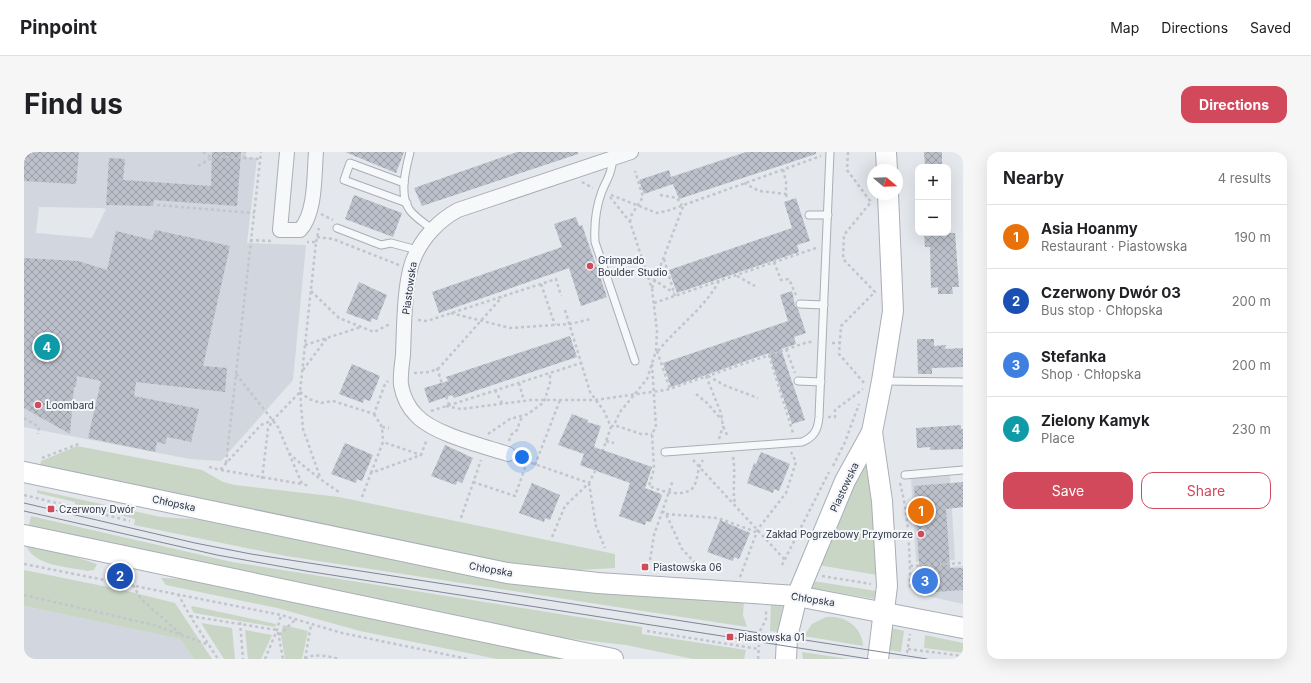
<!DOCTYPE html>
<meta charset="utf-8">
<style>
:root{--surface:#fff;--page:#f6f6f6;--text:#202124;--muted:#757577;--line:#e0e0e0;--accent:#d1495b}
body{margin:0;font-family:Inter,sans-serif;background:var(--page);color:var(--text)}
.controls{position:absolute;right:12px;top:12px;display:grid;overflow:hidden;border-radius:8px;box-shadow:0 4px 16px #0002}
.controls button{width:36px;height:36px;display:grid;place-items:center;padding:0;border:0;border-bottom:1px solid var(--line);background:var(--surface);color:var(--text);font:20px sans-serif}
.compass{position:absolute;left:843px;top:12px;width:36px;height:36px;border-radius:50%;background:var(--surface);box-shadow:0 4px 16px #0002;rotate:109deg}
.you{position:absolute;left:498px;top:305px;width:14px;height:14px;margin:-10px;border:3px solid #fff;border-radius:50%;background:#1a73e8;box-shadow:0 0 0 6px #1a73e833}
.badge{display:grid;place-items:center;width:26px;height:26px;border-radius:50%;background:var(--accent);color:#fff;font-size:13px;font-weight:700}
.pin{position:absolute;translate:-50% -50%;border:2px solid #fff;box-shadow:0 1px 4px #0006}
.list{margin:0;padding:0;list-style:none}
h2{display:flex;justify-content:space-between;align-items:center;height:52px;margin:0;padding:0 16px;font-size:17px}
h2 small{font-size:13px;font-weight:400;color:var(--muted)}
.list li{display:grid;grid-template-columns:26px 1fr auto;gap:12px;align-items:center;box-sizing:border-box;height:64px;padding:0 16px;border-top:1px solid var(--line)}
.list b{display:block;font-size:15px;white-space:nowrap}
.list p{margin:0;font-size:13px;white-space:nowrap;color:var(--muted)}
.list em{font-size:13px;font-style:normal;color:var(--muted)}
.actions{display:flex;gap:8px;padding:12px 16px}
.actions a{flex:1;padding:9px 0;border:1px solid var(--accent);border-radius:12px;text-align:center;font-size:14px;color:var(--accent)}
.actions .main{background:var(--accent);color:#fff}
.map{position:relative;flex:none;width:939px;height:507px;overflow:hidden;border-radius:12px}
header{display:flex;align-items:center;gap:24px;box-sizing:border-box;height:56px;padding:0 20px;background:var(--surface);border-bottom:1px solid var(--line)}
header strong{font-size:19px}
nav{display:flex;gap:22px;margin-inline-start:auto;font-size:14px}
.intro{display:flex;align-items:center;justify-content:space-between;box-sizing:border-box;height:96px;padding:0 24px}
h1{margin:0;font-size:28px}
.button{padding:10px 18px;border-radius:12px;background:var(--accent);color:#fff;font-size:14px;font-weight:700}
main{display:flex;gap:24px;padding:0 24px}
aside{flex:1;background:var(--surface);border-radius:12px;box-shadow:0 4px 16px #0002}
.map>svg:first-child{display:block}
</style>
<header>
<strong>Pinpoint</strong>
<nav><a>Map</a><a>Directions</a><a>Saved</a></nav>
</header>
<div class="intro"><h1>Find us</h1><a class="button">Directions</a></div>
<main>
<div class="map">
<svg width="939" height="507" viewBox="0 0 939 507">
<defs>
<pattern id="building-cross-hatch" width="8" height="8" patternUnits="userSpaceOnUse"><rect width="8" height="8" fill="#bbc0ca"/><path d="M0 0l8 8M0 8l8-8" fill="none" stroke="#989da6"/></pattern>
</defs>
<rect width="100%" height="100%" fill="#e4e7ec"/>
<g fill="#d2d6de" fill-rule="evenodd">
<path d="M0 0H222V5L233 6 223 91 282 93 269 228 197 309 166 307 0 275ZM15 55 78 56 82 57 68 86 12 81Z"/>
<path d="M926 324 931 408 892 410 887 326Z"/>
<path d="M939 414V452L895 442 894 417Z"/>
<path d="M0 454 156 487 170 507H0Z"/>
</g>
<g fill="#c9d6c5">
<path d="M53 294 178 318 199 330 211 333 315 345 591 402V416L535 419 519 417 445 404 16 314 17 309Z"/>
<path d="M846 299 853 423 794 413 831 328Z"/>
<path d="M13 338 137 365 183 368 720 449 719 463 723 475 262 404 110 373 111 367 51 352V350L13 341Z"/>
<path d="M7 364 208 410 618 475V482L722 498 720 507H669L602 493 530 485 108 397 5 373Z"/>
<path d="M2 393 33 399 73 412 70 418 64 419C45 415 9 414 2 393Z"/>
<path d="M0 418 99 438 151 451 188 507H170L156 487 0 454Z"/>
<path d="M137 426 163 427 549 507H473L336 479 253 456 142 433Z"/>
<path d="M789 429 852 439 851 447 787 436Z"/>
<path d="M747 450 759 452 754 480 746 479Z"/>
<path d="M168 454 252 472 251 475 170 461 167 456Z"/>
<path d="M802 465C821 463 838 475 839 494L780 484 788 472Z"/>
<path d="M177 471 208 476 211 507H200Z"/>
<path d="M259 473 284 479 278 507H261L257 483Z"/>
<path d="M868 476 880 479 877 500 864 498Z"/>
<path d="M221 478 248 483 237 507H224Z"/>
<path d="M901 483 939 491V501L900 496Z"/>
<path d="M778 500 825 507H779Z"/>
</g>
<g fill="url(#building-cross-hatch)">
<path d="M0 0H55L52 32 0 29Z"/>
<path d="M188 0H217L213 54 130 48 129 54 82 53 85 6 101 7 99 28 187 34Z"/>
<path d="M321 0H380L372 21Z"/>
<path d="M493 0H554V2L398 54 390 36Z"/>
<path d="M722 0H792V2L655 47 649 32 620 42 615 28 645 18 647 25Z"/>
<path d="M900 0H918V12L901 13Z"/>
<path d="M330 43 378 61 369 85 321 67Z"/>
<path d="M772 46 786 89 773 93 775 100 653 141 645 118 768 76 760 50Z"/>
<path d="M552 65 555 74 558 73 583 145 557 154 545 116 415 161 408 140 538 95 530 72Z"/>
<path d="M131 78 206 94 179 214 203 216 201 240 112 230 110 244 175 257 167 290 143 285 141 292 133 290 131 300 64 286 77 229 53 224 52 235H50L46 282 0 256V106L54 109 83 118 92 79 128 88Z"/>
<path d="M900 81H931L935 135H928L929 142H914V135L907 136 906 95H901Z"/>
<path d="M335 130 363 143 353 168 348 166 347 170 322 161Z"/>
<path d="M768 139 771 154 774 157 782 181 770 185 772 192 757 197 781 268 768 272 745 201 647 235 639 211 764 169 756 143Z"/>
<path d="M546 184 553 205 430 246 428 243 405 251 400 236 424 229 422 225Z"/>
<path d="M893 187H910V194L922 193 921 197 939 196V215L908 216V222H894Z"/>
<path d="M328 212 356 224 346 249 340 247 339 251 315 242Z"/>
<path d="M548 262 564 268 563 270 577 274 570 295 628 315 621 336 637 342 638 344 627 370 622 369 621 373 595 364 606 331 556 313 560 302 534 293Z"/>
<path d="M937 273V277H939V297L906 298V295L893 296 892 276Z"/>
<path d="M321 291 349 303 338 329 333 327 332 331 307 322Z"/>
<path d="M421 293 449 306 438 331 433 329 432 333 407 324Z"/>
<path d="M737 300 766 312 755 339 750 337 749 341 723 331 730 311 732 312Z"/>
<path d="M939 330V355L922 357 926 416H939V438L897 441 890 334Z"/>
<path d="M508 331 536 343 526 368 521 366 520 370 495 361Z"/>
<path d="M696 368 726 381 715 407 710 405 709 409 683 400Z"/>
</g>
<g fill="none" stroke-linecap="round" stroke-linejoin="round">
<defs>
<g id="lane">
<path d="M386 0C382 16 375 42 385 57 390 65 402 72 409 78"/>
<path d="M589 6C587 23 584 25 578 39 572 55 570 73 571 90L611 209"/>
<path d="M380 31 326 11 320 28 383 51"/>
<path d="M785 63H804"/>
<path d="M313 76 357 93 367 91 393 98"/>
<path d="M776 152 800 153"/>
<path d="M774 229 797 230"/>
<path d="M859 229 939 230"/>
<path d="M641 300 778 290C790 285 794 278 795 265L806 0"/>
<path d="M881 323 939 318"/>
</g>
<g id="street">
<path d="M263 0 256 78H276C292 61 290 23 292 0"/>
<path d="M484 302C459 294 409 282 392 263 384 255 379 244 377 233 376 224 378 212 379 203 380 178 380 128 390 106 398 86 415 68 434 58L607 0"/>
</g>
<g id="secondary">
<path d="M862 0 863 18"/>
<path d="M848 280 858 349 863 434 854 507"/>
<path d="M0 320 483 421 574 431 773 444 939 476"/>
<path d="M0 383 589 507"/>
<path d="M762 507 763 485 773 444 821 329 848 280 858 229 869 159 864 42"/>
</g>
</defs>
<use href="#lane" stroke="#a9aeb7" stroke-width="9"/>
<use href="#street" stroke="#a9aeb7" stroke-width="16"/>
<use href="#secondary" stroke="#a9aeb7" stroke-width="22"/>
<g stroke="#c2c5cb" stroke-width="2.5" stroke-dasharray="3 3" stroke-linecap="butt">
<path d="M179 0 185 4 236 7"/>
<path d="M824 0 823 18 847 50 820 83 819 107 851 140 817 174 815 202 841 232"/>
<path d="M220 7 221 0"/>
<path d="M174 14 189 5"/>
<path d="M558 30 569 36"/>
<path d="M720 31 735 39 762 42V30L759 17"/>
<path d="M762 42 763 47"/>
<path d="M587 43 633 61 643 59 797 4"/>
<path d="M636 43 653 46 658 53"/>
<path d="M586 45 606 70 628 137 633 179 632 199 623 227 596 260 590 273"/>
<path d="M133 53 230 61"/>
<path d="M297 62 309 68"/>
<path d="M606 70 608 62 619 45 611 19"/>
<path d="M293 85 309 87 375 113"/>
<path d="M226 88 248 89"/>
<path d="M292 90 295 76"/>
<path d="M640 107 651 144"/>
<path d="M750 110 757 128 765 127 772 143"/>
<path d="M624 124 650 141"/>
<path d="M713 124 731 134"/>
<path d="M517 132 531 173"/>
<path d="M628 136 660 52"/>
<path d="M287 139 315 166 350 180 366 172"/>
<path d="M630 151 792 96"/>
<path d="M541 158 566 240 580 259 587 275 579 298"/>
<path d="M427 161 486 176 546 172 567 167"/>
<path d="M394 168 403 169 532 127 537 144"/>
<path d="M808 191H816"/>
<path d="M281 193 337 175"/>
<path d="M762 197 771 221"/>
<path d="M633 199 646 237"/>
<path d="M634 199C653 175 680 157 695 129"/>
<path d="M745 203 769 281"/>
<path d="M628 212 632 275 628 282 630 317 625 334C638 339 653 345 667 338 675 330 672 317 679 308"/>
<path d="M413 216 425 253"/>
<path d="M279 218 303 186"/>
<path d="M390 221 406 220 415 216 478 145"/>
<path d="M212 222 254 275 278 332 286 334"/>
<path d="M682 224 697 261 699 274 704 285"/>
<path d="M684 224 702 234 734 246"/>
<path d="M495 231 500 249"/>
<path d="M471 238 478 251"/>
<path d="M276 240 285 247 297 251 309 249 350 262 361 232 364 229"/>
<path d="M276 240 279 277 296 325"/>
<path d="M672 242 683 251 698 268"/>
<path d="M422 254 437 257 507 248H571L642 238 784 190H789"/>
<path d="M407 259 557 211"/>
<path d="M350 262 358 275 359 290"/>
<path d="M804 265H811V258L839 237"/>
<path d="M0 266 15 275 14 282"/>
<path d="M358 275 365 276"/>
<path d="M587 275 590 273 617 282H628"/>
<path d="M464 282 486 267 504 262 520 250 526 231V221"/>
<path d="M695 287 699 274"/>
<path d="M485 289 487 283 493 278 498 264"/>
<path d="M582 289 590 291"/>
<path d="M265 301C281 316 297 328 315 340"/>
<path d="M709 305C712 321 708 337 711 352"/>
<path d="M18 306 57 291"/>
<path d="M496 307 565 331"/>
<path d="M669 308 761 408"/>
<path d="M202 311 237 0"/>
<path d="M511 313 536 248"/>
<path d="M809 314 821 290 835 252"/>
<path d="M185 315 196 318 237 273 249 268 276 240 292 90H283"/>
<path d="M197 318 278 332"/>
<path d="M347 321 359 290 397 303"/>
<path d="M238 327 244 277 249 268"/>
<path d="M449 330 491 344 503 310"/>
<path d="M565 331 572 374 581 396"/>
<path d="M876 331C885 365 886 403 886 437"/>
<path d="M0 343 106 369"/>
<path d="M338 345 347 321 397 303 403 287"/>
<path d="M638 359 642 362 658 397 680 420"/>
<path d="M642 362 694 366 732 380"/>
<path d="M437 366 457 308"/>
<path d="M528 385 541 354 565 331 571 319"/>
<path d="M626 408 630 383 649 328"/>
<path d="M0 412 257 463 318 481 444 507"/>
<path d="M758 413 805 320"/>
<path d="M886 414 939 411"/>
<path d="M798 424 847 432"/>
<path d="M716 425 734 377 762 341 772 310 767 300"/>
<path d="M109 433 117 447 158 483"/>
<path d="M154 442 166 464 194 507"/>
<path d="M0 443 130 473 185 493"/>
<path d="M166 464 253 478"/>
<path d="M216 470 219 507"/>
<path d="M623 479 735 497"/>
<path d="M736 479 742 467V458"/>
<path d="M254 480 259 507"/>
<path d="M255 483 272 467"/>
<path d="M884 497 939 504"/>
<path d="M883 501 886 482"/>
<path d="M241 507 253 478 257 463"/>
<path d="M281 507C291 500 305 505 316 507"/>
<path d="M281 507 287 473"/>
<path d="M734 507 735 493"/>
</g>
<use href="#lane" stroke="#f7f8fa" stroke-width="7"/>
<use href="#street" stroke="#f7f8fa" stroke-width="14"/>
<use href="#secondary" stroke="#fff" stroke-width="20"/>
<g stroke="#7d8696" stroke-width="1">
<path d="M0 351 171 391 227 402 903 507"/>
<path d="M0 359 193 403 282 419 845 507"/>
</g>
</g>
<g fill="#d1495b" stroke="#f4f6f9" stroke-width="1.5">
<circle cx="566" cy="114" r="4"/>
<circle cx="14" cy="253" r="4"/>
<rect x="23" y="353" width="8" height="8" rx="2"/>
<circle cx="897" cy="382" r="4"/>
<rect x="617" y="411" width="8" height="8" rx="2"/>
<rect x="702" y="481" width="8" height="8" rx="2"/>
</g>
<g text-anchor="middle" stroke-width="4" stroke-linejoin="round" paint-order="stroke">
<g font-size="10" fill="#2b3445" stroke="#f4f6f9" text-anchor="start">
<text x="574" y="112">Grimpado<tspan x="574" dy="12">Boulder Studio</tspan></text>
<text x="22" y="257">Loombard</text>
<text x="35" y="361">Czerwony Dwór</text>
<text x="889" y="386" text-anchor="end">Zakład Pogrzebowy Przymorze</text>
<text x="629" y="419">Piastowska 06</text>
<text x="714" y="489">Piastowska 01</text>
</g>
<g font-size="10" fill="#2b3445" stroke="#f4f6f9">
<text transform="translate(385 136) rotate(-82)" y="4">Piastowska</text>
<text transform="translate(820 335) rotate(-65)" y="4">Piastowska</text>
<text transform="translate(150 351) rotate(12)" y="4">Chłopska</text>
<text transform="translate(467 417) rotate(10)" y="4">Chłopska</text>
<text transform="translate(789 447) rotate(9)" y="4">Chłopska</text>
</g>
</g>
</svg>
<div class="controls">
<button>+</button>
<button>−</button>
</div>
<svg class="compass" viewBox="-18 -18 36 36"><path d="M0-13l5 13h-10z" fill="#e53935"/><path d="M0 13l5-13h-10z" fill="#757577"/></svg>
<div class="you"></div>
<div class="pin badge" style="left:897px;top:359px;background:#e8710a">1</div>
<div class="pin badge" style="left:96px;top:424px;background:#1a4fb4">2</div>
<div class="pin badge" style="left:901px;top:429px;background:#3f7fe0">3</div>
<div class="pin badge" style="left:23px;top:195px;background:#0f9aa8">4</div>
</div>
<aside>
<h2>Nearby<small>4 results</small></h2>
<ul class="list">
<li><span class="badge" style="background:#e8710a">1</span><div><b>Asia Hoanmy</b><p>Restaurant · Piastowska</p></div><em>190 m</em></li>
<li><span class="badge" style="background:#1a4fb4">2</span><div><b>Czerwony Dwór 03</b><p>Bus stop · Chłopska</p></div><em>200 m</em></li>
<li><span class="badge" style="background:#3f7fe0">3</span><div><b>Stefanka</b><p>Shop · Chłopska</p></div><em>200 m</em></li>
<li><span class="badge" style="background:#0f9aa8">4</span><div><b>Zielony Kamyk</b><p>Place</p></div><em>230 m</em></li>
</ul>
<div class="actions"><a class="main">Save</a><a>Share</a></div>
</aside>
</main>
